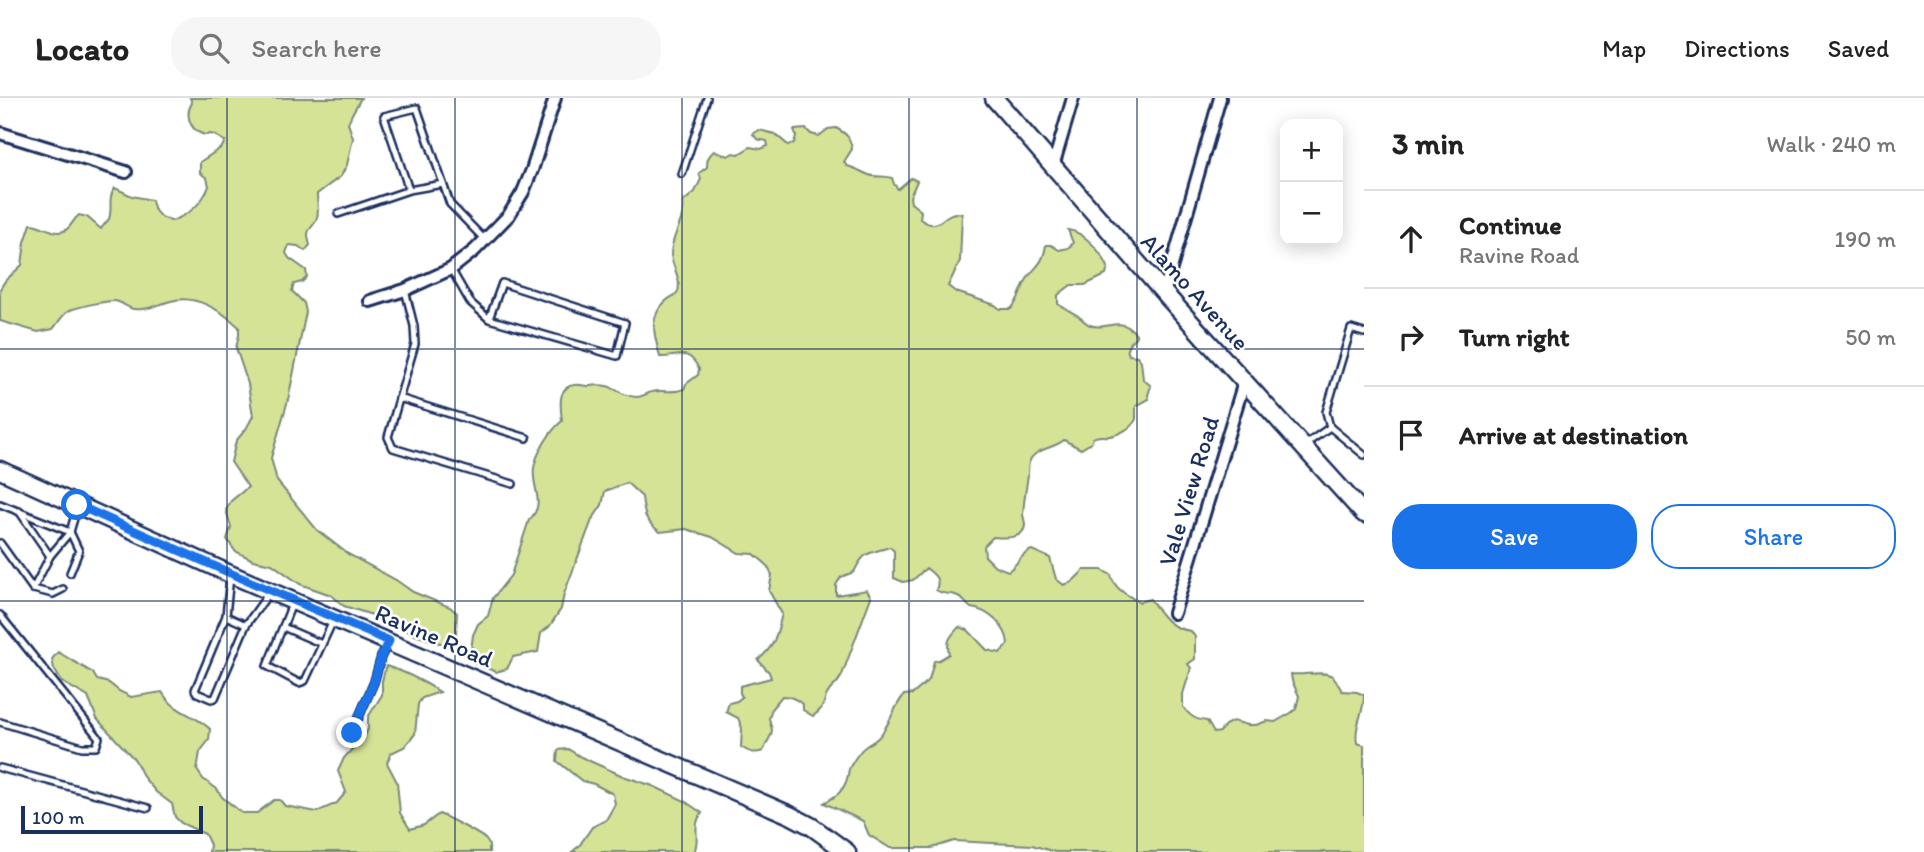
<!DOCTYPE html>
<meta charset="utf-8">
<style>
:root{--surface:#fff;--page:#f6f6f6;--text:#222;--muted:#767676;--line:#e0e0e0;--accent:#1a73e8}
body{margin:0;font-family:Itim,sans-serif;background:var(--page);color:var(--text)}
.controls{position:absolute;right:21px;top:21px;display:grid;overflow:hidden;border-radius:14px;box-shadow:0 4px 18px #0003}
.controls button{width:63px;height:63px;display:grid;place-items:center;padding:0;border:0;border-bottom:2px solid var(--line);background:var(--surface);color:var(--text);font:35px sans-serif}
.scale{position:absolute;left:21px;bottom:18px;width:182px;box-sizing:border-box;padding-left:7px;border:4px solid #1b2f5e;border-top:0;font-size:19px;line-height:24px;white-space:nowrap;color:#1b2f5e;-webkit-text-stroke:5px #fff;paint-order:stroke}
.stop{position:absolute;width:21px;height:21px;margin:-16px;border:5px solid #1a73e8;border-radius:50%;background:#fff}
.stop.end{background:#1a73e8;border-color:#fff;box-shadow:0 2px 7px #0008}
.list{margin:0;padding:0;list-style:none}
h2{display:flex;justify-content:space-between;align-items:center;height:91px;margin:0;padding:0 28px;font-size:30px}
h2 small{font-size:23px;font-weight:400;color:var(--muted)}
.list li{display:grid;grid-template-columns:46px 1fr auto;gap:21px;align-items:center;box-sizing:border-box;height:98px;padding:0 28px;border-top:2px solid var(--line)}
.list b{display:block;font-size:26px;white-space:nowrap}
.list p{margin:0;font-size:23px;white-space:nowrap;color:var(--muted)}
.list em{font-size:23px;font-style:normal;color:var(--muted)}
.actions{display:flex;gap:14px;padding:21px 28px}
.actions a{flex:1;padding:16px 0;border:2px solid var(--accent);border-radius:28px;text-align:center;font-size:24px;color:var(--accent)}
.actions .main{background:var(--accent);color:#fff}
.icon{flex:none;width:38px;height:38px;fill:none;stroke:currentColor;stroke-width:2;stroke-linecap:round;stroke-linejoin:round}
.map{position:relative;flex:none;width:1364px;height:754px;overflow:hidden}
header{display:flex;align-items:center;gap:42px;box-sizing:border-box;height:98px;padding:0 35px;background:var(--surface);border-bottom:2px solid var(--line)}
header strong{font-size:33px}
nav{display:flex;gap:38px;margin-inline-start:auto;font-size:24px}
.search{width:490px;height:63px;background:var(--page);display:flex;align-items:center;gap:18px;box-sizing:border-box;padding:0 24px;border-radius:28px;color:var(--muted);font-size:26px}
main{display:flex}
aside{flex:1;background:var(--surface)}
.map>svg:first-child{display:block}
</style>
<header>
<strong>Locato</strong>
<div class="search"><svg class="icon" aria-label="search" viewBox="0 0 24 24"><circle cx="10" cy="10" r="6"/><path d="M15 15l6 6"/></svg>Search here</div>
<nav><a>Map</a><a>Directions</a><a>Saved</a></nav>
</header>
<main>
<div class="map">
<svg width="1364" height="754" viewBox="0 0 1364 754">
<rect width="100%" height="100%" fill="#fff"/>
<filter id="ink" filterUnits="userSpaceOnUse"><feTurbulence type="fractalNoise" baseFrequency=".0143" numOctaves="2"/><feDisplacementMap in="SourceGraphic" scale="14" xChannelSelector="R" yChannelSelector="G"/><feConvolveMatrix kernelMatrix="1 2 1 2 8 2 1 2 1" color-interpolation-filters="sRGB"/></filter>
<g filter="url(#ink)">
<g fill="#d5e396" stroke="#78897a" stroke-width="2">
<path d="M190 0H361L352 16 348 25 353 40 347 67 341 78 317 96C317 103 319 113 317 120 313 133 304 128 310 147L305 153 298 148 289 147 286 155 289 160 306 172 307 179 302 184 294 186 292 193 304 205 306 214 288 302 271 360 277 383 317 432 348 456 396 482 413 494 450 509 457 515 456 536 449 545H439L415 537 388 522 344 508 331 497 300 486 272 466 253 462 235 453 227 441 231 429 226 412 231 403 248 389 231 364 236 343 246 331 253 318 248 286 236 250 239 237V229C222 213 196 196 171 203 159 206 147 213 134 211 127 210 121 203 114 203 105 203 74 209 67 214 62 218 57 226 53 231L38 234 0 223V191L5 183 22 167 25 144 31 126C42 126 57 140 67 131 72 127 73 122 79 117L87 119 101 131C102 129 108 122 109 121 113 109 107 100 115 90L132 98 152 102C154 115 159 119 171 123 189 117 202 106 209 88L207 80 200 75V64L222 49 225 43C224 43 215 37 214 37 205 34 210 39 202 36 189 31 185 15 192 5Z"/>
<path d="M836 30C847 36 850 39 852 51L844 64 847 68C856 70 861 74 869 77 877 80 884 77 892 80L894 86 898 91 911 80 917 83 910 99 911 105 921 113 920 121C942 137 942 110 962 116L960 163 948 188 956 194 995 207 1000 211H1011C1021 200 1020 192 1027 181 1036 167 1043 167 1046 147H1051L1059 152 1068 150 1073 145 1068 132C1085 134 1101 154 1108 169L1106 177 1085 187H1071L1058 197V206C1064 210 1070 213 1077 217 1081 220 1085 225 1090 227 1106 234 1119 216 1136 236V239L1130 244 1127 251 1129 257 1137 258 1141 263 1143 281 1151 288 1148 297 1149 301 1136 308C1136 310 1136 319 1136 321 1133 329 1119 337 1110 338 1103 339 1100 336 1093 340L1091 345 1081 351 1064 342C1054 351 1033 350 1029 365 1028 369 1028 373 1028 377 1026 390 1024 402 1023 416 1023 419 1025 423 1025 426 1025 442 1003 440 993 439L984 448 985 458 995 468 1008 473C1018 467 1021 455 1032 452L1050 460 1056 481 1064 487 1072 484 1084 472H1102L1111 477C1114 491 1127 497 1139 504L1150 501C1163 518 1168 530 1191 533L1195 539V561L1188 566 1191 570 1183 596V609C1190 618 1195 622 1207 623L1214 635 1220 634 1225 627 1233 623 1248 627H1256L1267 623 1275 624 1291 615 1296 611 1299 598 1292 583 1291 576C1302 578 1324 572 1332 578 1336 582 1339 588 1342 593L1357 594 1364 597C1364 617 1354 626 1357 645L1364 647V754H1055L1032 747 954 743 932 750H890L869 737 863 723 824 705C837 698 845 692 848 677 849 671 848 672 851 667 854 662 860 652 865 649 871 644 877 643 882 635 891 623 894 609 904 597L913 596 929 582 934 563 939 562 949 556C946 542 950 539 959 529L968 532 987 552 1000 555 1008 546C1007 528 988 512 971 510 967 507 962 500 958 498 950 494 945 498 936 492 941 480 934 477 926 470L913 482 903 484 894 480V453L890 449C868 456 865 452 854 474L841 479 836 487V497L867 492 871 499 842 577C839 584 835 587 830 592 821 603 828 608 813 618L803 612V607C797 601 791 598 782 598L772 610 769 620 772 632 771 637 763 653C754 656 750 655 741 649L742 630 738 620 726 614 729 605 737 603 742 599 740 595V588L771 580 769 574 758 562C776 547 776 538 782 516L769 493 772 477 766 466 754 456 739 455 712 439 686 431 660 434C645 423 644 417 642 399L627 385 605 393 602 407 592 422 564 496 561 511 549 529 541 535 538 554 513 559 507 571 496 574 474 565 471 552 473 537 478 526 488 518 493 500 511 477 529 422C547 406 531 389 534 370 536 355 551 332 562 323 561 311 556 289 574 287 580 286 585 288 590 288 597 287 605 286 612 290 619 294 628 299 637 299 642 299 647 295 652 294 663 291 673 296 684 291L686 286 698 277 699 271C687 248 679 260 660 259 655 238 647 220 666 203 670 199 676 198 678 193 682 181 671 167 671 156 671 137 686 122 683 104L695 94 701 81 699 75 707 69C707 61 708 58 714 53L728 58 733 55 739 56 750 49 761 51 768 48 767 43 757 41 753 36 759 32 775 36 788 47 794 45 796 38 794 32 806 31 811 36 819 38 828 31Z"/>
<path d="M58 554 93 575 97 582 109 585 119 593 131 599 162 594C177 617 192 614 210 631L209 642 200 654 197 672 203 681 217 691 222 699 242 715H257L274 702H280L285 708 317 714 337 705 346 694 338 673 344 660 354 649 363 642 368 631V619L382 597V583L386 568C406 574 423 583 440 594L422 600 418 606 415 636 404 649 391 655 387 665 397 684 400 715 410 731 424 727 439 716C447 719 482 737 486 742 490 747 489 748 489 754H209L210 747 205 736 181 725 175 719 172 706 156 694 144 680 135 662 97 621 88 599 62 584 54 571 52 561Z"/>
<path d="M568 651 581 659 623 678 653 688 683 702 702 715C691 728 701 740 694 754H572L579 748 592 729 606 722 615 706 613 696 594 686 582 683 557 663 558 652Z"/>
</g>
<g fill="none" stroke-linecap="round" stroke-linejoin="round">
<defs>
<g id="lane">
<path d="M682 76 707 0"/>
<path d="M409 92 443 86"/>
<path d="M338 116 409 92 384 18 417 10 450 106 485 142"/>
<path d="M451 171 470 204 489 221 617 258 625 225 502 185 489 221"/>
<path d="M405 192 414 228 415 246 388 339 393 350 513 386"/>
<path d="M1364 235 1351 231 1326 314 1330 329 1364 357"/>
<path d="M399 300 527 340"/>
<path d="M1306 346 1330 329"/>
<path d="M0 406 70 434 77 410"/>
<path d="M0 445 33 491 50 458 19 413"/>
<path d="M50 458 70 434 79 453 70 475"/>
<path d="M230 478 226 518 246 527 269 495"/>
<path d="M33 491 53 496 63 491"/>
<path d="M292 506 267 568 299 585 305 583 333 523"/>
<path d="M0 517 99 640 96 649H82L0 624"/>
<path d="M226 518 195 592 197 595 211 601 215 600 246 527"/>
<path d="M283 529 322 546"/>
<path d="M352 635 374 584 381 559 387 547"/>
<path d="M0 670 148 710"/>
</g>
<g id="street">
<path d="M0 35 126 74"/>
<path d="M1053 68 1073 0"/>
<path d="M1164 195 1220 0"/>
<path d="M370 203 405 192 451 171 475 152 509 117 523 94 532 72 555 0"/>
<path d="M1174 515 1244 284"/>
</g>
<g id="secondary">
<path d="M994 0 1164 195 1364 416"/>
<path d="M0 372 230 476 790 717 811 728 847 754"/>
</g>
</defs>
<use href="#lane" stroke="#1b2f5e" stroke-width="10"/>
<use href="#street" stroke="#1b2f5e" stroke-width="16"/>
<use href="#secondary" stroke="#1b2f5e" stroke-width="21"/>
<use href="#lane" stroke="#fff" stroke-width="5"/>
<use href="#street" stroke="#fff" stroke-width="10"/>
<use href="#secondary" stroke="#fff" stroke-width="16"/>
</g>
</g>
<g fill="none" stroke-linecap="round" stroke-linejoin="round" filter="url(#ink)">
<path stroke="#1a73e8" stroke-width="9" d="M77 407 230 475 389 543 381 559 374 584 352 635"/>
</g>
<path fill="none" stroke="#1b2f5e" stroke-width="2" stroke-opacity="0.55" d="M227 0V754M455 0V754M682 0V754M909 0V754M1137 0V754M0 251H1364M0 503H1364"/>
<g text-anchor="middle" stroke-width="5" stroke-linejoin="round" paint-order="stroke">
<g font-size="24" fill="#1b2f5e" stroke="#fff">
<text transform="translate(1195 194) rotate(48)" y="8">Alamo Avenue</text>
<text transform="translate(1189 393) rotate(-73)" y="8">Vale View Road</text>
<text transform="translate(434 538) rotate(23)" y="8">Ravine Road</text>
</g>
</g>
</svg>
<div class="controls">
<button>+</button>
<button>−</button>
</div>
<div class="scale">100 m</div>
<div class="stop" style="left:77px;top:407px"></div>
<div class="stop end" style="left:352px;top:635px"></div>
</div>
<aside>
<h2>3 min<small>Walk · 240 m</small></h2>
<ul class="list">
<li><svg class="icon" aria-label="ahead" viewBox="0 0 24 24"><path d="M12 20V5M6 11l6-6 6 6"/></svg><div><b>Continue</b><p>Ravine Road</p></div><em>190 m</em></li>
<li><svg class="icon" aria-label="right" viewBox="0 0 24 24"><path d="M7 20v-9h11M14 6l5 5-5 5"/></svg><div><b>Turn right</b></div><em>50 m</em></li>
<li><svg class="icon" aria-label="arrive" viewBox="0 0 24 24"><path d="M6 21V4h12l-3 4 3 4H6"/></svg><div><b>Arrive at destination</b></div></li>
</ul>
<div class="actions"><a class="main">Save</a><a>Share</a></div>
</aside>
</main>
